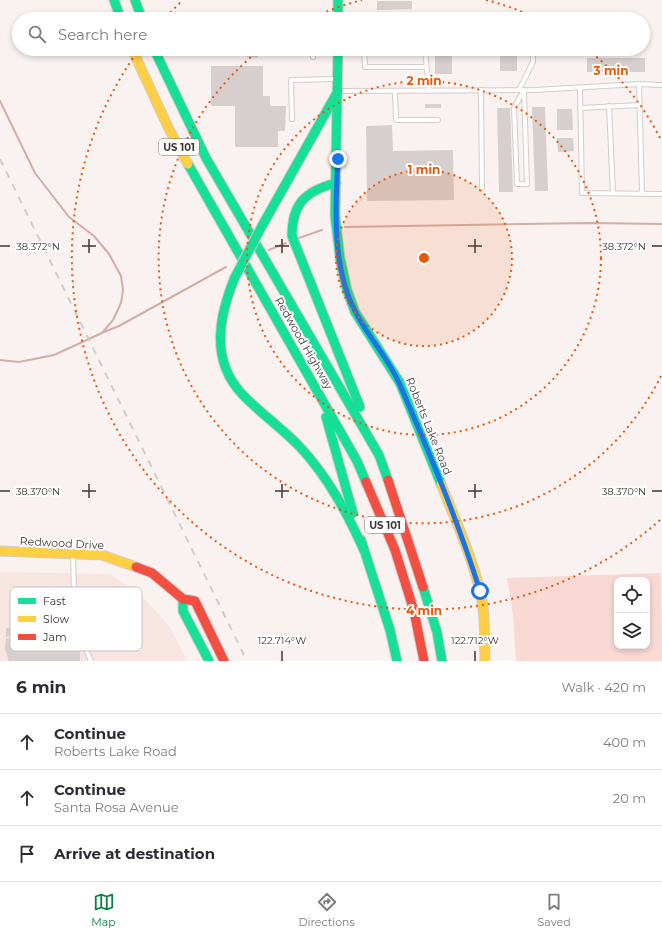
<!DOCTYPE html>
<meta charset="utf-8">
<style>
:root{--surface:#fff;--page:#f2f2f3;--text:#2b2b33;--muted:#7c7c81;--line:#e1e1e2;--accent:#0b8043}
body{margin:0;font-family:Montserrat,sans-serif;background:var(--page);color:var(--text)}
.controls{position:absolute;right:12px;bottom:12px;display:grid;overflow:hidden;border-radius:8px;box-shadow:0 2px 6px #0003}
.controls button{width:36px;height:36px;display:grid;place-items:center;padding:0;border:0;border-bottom:1px solid var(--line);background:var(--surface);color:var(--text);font:20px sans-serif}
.stop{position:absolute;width:12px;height:12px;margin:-9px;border:3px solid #1a73e8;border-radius:50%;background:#fff}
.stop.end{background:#1a73e8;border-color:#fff;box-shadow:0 1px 4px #0008}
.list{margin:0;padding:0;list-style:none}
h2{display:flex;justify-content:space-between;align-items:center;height:52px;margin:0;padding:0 16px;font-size:17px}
h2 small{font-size:13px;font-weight:400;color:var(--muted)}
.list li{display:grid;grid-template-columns:26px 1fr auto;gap:12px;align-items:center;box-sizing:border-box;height:56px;padding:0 16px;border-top:1px solid var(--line)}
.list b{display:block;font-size:15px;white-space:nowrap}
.list p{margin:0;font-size:13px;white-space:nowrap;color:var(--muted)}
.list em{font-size:13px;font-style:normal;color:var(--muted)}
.icon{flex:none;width:22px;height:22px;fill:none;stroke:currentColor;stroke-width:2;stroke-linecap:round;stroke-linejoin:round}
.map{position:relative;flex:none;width:662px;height:661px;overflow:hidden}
.search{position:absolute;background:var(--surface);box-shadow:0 2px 6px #0003;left:12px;right:12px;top:12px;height:44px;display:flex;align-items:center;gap:10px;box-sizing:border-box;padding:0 14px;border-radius:22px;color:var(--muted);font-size:15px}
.sheet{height:220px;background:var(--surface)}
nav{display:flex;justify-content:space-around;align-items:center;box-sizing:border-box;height:56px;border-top:1px solid var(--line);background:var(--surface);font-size:11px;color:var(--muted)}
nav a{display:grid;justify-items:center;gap:2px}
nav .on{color:var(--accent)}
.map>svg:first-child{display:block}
</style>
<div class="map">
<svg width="662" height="661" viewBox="0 0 662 661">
<rect width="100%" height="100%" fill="#faf2f0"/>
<path fill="#f8e5e2" d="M0 572 110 574 141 595 170 627 187 661H0Z"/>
<path fill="#f9d9d3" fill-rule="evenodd" d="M661 573 662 661H516L513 615 507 578ZM617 580H647V646H617Z"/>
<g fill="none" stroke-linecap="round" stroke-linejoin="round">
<g stroke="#d4aea6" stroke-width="2">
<path d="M0 101 35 173 69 217 94 236 109 254 121 276 123 290 121 303 113 320 102 333 54 355 19 362 0 360"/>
<path d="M345 227 589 223 662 224"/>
<path d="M299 238 322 230"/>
<path d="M269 250 286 243"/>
<path d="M104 332 119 326 226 267"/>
</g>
</g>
<g fill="#d7cfcd">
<path d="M377 1H412V9L377 10Z"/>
<path d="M643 22H645L647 41H643Z"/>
<path d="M244 49H259L258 58 247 57V51H244Z"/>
<rect x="290" y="49" width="16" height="7"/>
<rect x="435" y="49" width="17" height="25"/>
<rect x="500" y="49" width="17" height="22"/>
<path d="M587 58H645V72H620V75H612V72H587Z"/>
<path d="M211 66H263V96H270V106H286L285 131H278V147H235V106H211Z"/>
<rect x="425" y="104" width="16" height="4"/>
<path d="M532 107H545L548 191H535Z"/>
<path d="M497 108H510L513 192H499Z"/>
<path d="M557 109H572L573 130H557Z"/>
<path d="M392 125 393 151 453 150 454 200 367 201 366 126Z"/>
<path d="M557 138H573L574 151 558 152Z"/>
<path d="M14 613H81L80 661H9L5 649 6 638H14Z"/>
<path d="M6 628H11V636L6 637Z"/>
</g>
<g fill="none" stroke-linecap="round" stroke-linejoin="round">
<defs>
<g id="lane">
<path d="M313 49V57"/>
<path d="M364 49 365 67H425"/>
<path d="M425 49 429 91"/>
<path d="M639 84 642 193"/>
<path d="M580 88 582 193 662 194"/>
<path d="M481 90 482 188"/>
<path d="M519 90 533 62V49"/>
<path d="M524 90 527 184H517L514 108Z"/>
<path d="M341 91 535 90 639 84 662 85"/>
<path d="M395 91 396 120H438"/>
<path d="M609 106 613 193"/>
<path d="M580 108 640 105"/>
<path d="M292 119 291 80 336 79"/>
<path d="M73 554 74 592 84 606 86 613 87 652 91 661"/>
</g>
<g id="fast">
<path d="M114 0 121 19"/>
<path d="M135 0 142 19"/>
<path d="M338 0V19"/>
<path d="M154 49 206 158 379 455 388 480"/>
<path d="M338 49 335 215 340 258 347 290 355 312 400 383 441 484"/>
<path d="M188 164 357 461 366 482"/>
<path d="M336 183C305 191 292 204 292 236L360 407"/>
<path d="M262 226 338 91"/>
<path d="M235 277C219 316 210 360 242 394 260 413 282 428 300 447 328 477 347 513 364 550"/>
<path d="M326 417 353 513"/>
<path d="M361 540 390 630 397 661"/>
<path d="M423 587 437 632 442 661"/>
<path d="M183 599V611L209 661"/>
</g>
<g id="slow">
<path d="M132 49 169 129 188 164"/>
<path d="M441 484C455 519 471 554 480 591 486 613 484 638 485 661"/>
<path d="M0 551 102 555 136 567"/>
</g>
<g id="jam">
<path d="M388 480 423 587"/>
<path d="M366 482 395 550 414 611 424 661"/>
<path d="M136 567 152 573 183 599 195 601 224 661"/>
</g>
</defs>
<use href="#lane" stroke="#d4cccb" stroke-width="6"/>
<use href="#fast" stroke="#d4cccb" stroke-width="11"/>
<use href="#slow" stroke="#d4cccb" stroke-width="11"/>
<use href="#jam" stroke="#d4cccb" stroke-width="11"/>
<use href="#lane" stroke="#fefdfd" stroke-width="4"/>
<use href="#fast" stroke="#16e098" stroke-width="9"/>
<use href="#slow" stroke="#ffcf43" stroke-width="9"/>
<use href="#jam" stroke="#f24e42" stroke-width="9"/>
<path stroke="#d0cdcd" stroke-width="2" stroke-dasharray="7 7" stroke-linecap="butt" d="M0 159 247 661"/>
<defs>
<path id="fast-bridge" d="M235 277 262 226"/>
</defs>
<use href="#fast-bridge" stroke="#d4cccb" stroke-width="11" stroke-linecap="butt"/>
<use href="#fast-bridge" stroke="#16e098" stroke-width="9"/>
</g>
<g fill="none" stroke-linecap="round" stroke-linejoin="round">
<path stroke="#1a73e8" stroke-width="5" d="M338 159C335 207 332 269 356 313 369 338 389 359 400 385 429 452 458 521 480 591"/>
</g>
<path fill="none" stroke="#3f3634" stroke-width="1.5" d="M89 239V253M282 239V253M475 239V253M0 246H10M82 246H96M275 246H289M468 246H482M652 246H662M89 484V498M282 484V498M475 484V498M0 491H10M82 491H96M275 491H289M468 491H482M652 491H662M282 651V661M475 651V661"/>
<circle cx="424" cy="258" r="88" fill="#e8590c" fill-opacity=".12"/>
<g fill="none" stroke="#e8590c" stroke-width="2" stroke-dasharray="2 4">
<circle cx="424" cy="258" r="88"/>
<circle cx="424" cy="258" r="177"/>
<path d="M661 376A265 265 0 1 1 261 49M310 19A265 265 0 0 1 362 0M486 0A265 265 0 0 1 538 19M587 49A265 265 0 0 1 661 140"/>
<path d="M660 520A353 353 0 0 1 138 51M166 17A353 353 0 0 1 181 2"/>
</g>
<g text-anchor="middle" stroke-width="4" stroke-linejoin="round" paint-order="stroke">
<g fill="#fff" stroke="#797271" stroke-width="1">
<rect x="159" y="139" width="40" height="16" rx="3"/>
<rect x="365" y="517" width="40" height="16" rx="3"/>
</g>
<g font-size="10" font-weight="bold" fill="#3f3634">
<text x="179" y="151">US 101</text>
<text x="385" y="529">US 101</text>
</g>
<g font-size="11" fill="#3f3634" stroke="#fff">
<text transform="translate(304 343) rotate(60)" y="4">Redwood Highway</text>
<text transform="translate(429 426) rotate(68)" y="4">Roberts Lake Road</text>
<text transform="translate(62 543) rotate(3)" y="4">Redwood Drive</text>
</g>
</g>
<rect x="10" y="587" width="132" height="64" rx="6" fill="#fff" stroke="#c5c3c2" stroke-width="1"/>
<rect x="18" y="598" width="18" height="6" fill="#16e098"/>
<rect x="18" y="616" width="18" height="6" fill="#ffcf43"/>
<rect x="18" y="634" width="18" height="6" fill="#f24e42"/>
<g font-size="11" fill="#3f3634">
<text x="43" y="605">Fast</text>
<text x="43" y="623">Slow</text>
<text x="43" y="641">Jam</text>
</g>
<g font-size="10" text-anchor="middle" fill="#3f3634" stroke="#fff" stroke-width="4" stroke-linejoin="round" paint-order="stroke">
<text x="38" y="250">38.372°N</text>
<text x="624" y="250">38.372°N</text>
<text x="38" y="495">38.370°N</text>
<text x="624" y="495">38.370°N</text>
<text x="282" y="644">122.714°W</text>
<text x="475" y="644">122.712°W</text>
</g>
<circle cx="424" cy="258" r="6" fill="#e8590c" stroke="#fff" stroke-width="2"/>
<g font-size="12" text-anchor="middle" font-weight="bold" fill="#e8590c" stroke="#fff" stroke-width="4" stroke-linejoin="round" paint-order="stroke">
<text x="611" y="75">3 min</text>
<text x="424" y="85">2 min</text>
<text x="424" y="174">1 min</text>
<text x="424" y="615">4 min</text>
</g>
</svg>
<div class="controls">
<button><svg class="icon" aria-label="locate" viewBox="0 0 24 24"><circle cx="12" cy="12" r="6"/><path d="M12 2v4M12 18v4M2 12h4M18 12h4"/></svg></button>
<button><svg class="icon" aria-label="layers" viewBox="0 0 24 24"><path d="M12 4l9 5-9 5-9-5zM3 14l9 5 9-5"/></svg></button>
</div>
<div class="stop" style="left:480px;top:591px"></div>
<div class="stop end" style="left:338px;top:159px"></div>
<div class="search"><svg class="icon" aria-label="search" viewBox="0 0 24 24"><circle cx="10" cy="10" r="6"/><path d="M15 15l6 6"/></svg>Search here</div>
</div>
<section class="sheet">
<h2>6 min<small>Walk · 420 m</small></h2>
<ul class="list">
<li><svg class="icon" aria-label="ahead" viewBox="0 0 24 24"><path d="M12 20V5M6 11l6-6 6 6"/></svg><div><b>Continue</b><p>Roberts Lake Road</p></div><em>400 m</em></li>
<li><svg class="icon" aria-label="ahead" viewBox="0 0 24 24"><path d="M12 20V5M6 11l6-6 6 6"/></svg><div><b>Continue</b><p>Santa Rosa Avenue</p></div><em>20 m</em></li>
<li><svg class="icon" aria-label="arrive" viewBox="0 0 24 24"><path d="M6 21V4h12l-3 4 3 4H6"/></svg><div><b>Arrive at destination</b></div></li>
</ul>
</section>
<nav>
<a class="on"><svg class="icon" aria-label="map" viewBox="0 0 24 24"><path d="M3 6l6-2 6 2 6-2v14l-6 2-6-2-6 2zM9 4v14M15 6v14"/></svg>Map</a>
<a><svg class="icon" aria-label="directions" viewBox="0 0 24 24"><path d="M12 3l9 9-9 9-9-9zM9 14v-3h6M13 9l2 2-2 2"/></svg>Directions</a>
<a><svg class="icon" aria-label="saved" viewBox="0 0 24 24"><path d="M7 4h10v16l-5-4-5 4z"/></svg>Saved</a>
</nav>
